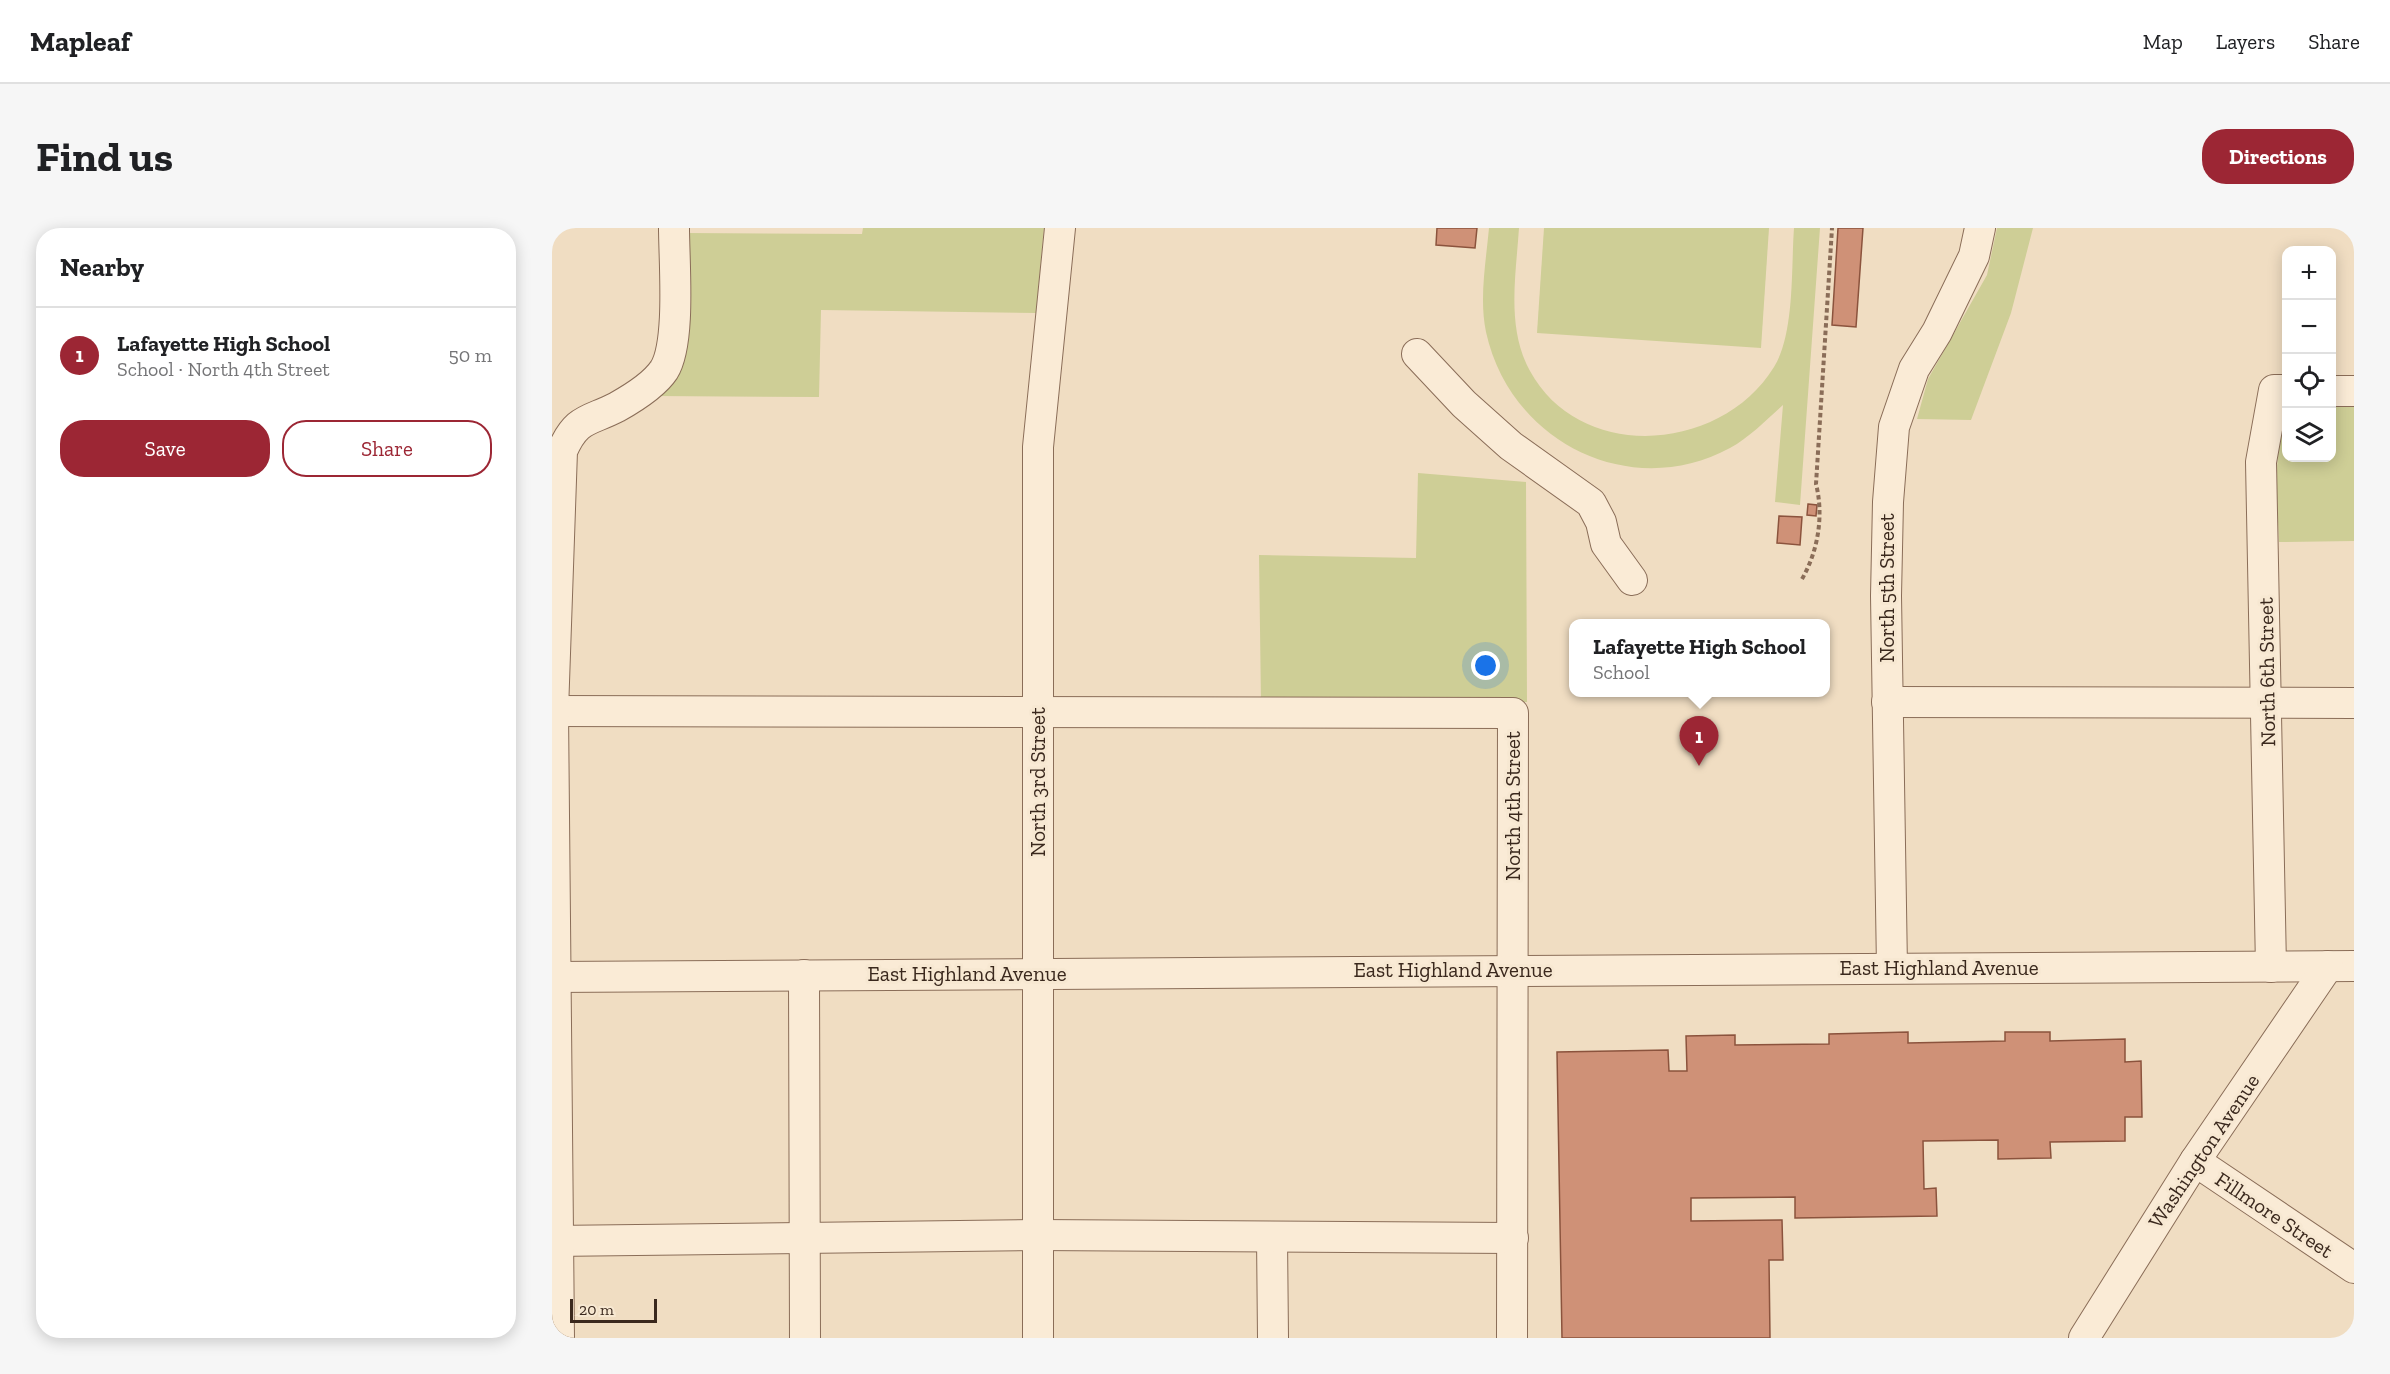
<!DOCTYPE html>
<meta charset="utf-8">
<style>
:root{--surface:#fff;--page:#f6f6f6;--text:#202124;--muted:#757577;--line:#e0e0e0;--accent:#9c2634}
body{margin:0;font-family:"Zilla Slab",serif;background:var(--page);color:var(--text)}
.controls{position:absolute;right:18px;top:18px;display:grid;overflow:hidden;border-radius:12px;box-shadow:0 3px 15px #0003}
.controls button{width:54px;height:54px;display:grid;place-items:center;padding:0;border:0;border-bottom:2px solid var(--line);background:var(--surface);color:var(--text);font:30px sans-serif}
.scale{position:absolute;left:18px;bottom:15px;width:87px;box-sizing:border-box;padding-left:6px;border:3px solid #3a281d;border-top:0;font-size:16px;line-height:21px;white-space:nowrap;color:#3a281d;-webkit-text-stroke:4px #f7e8d2;paint-order:stroke}
.you{position:absolute;left:934px;top:438px;width:21px;height:21px;margin:-15px;border:4px solid #fff;border-radius:50%;background:#1a73e8;box-shadow:0 0 0 9px #1a73e833}
.badge{display:grid;place-items:center;width:39px;height:39px;border-radius:50%;background:var(--accent);color:#fff;font-size:20px;font-weight:700}
.pin{position:absolute;translate:-50% -50px;filter:drop-shadow(0 2px 3px #0008)}
.pin::after{content:'';position:absolute;top:32px;width:21px;height:18px;background:inherit;clip-path:polygon(0 0,100% 0,50% 100%)}
.popup{position:absolute;left:1017px;top:391px;width:261px;height:78px;box-sizing:border-box;display:grid;place-content:center;border-radius:12px;background:var(--surface);filter:drop-shadow(0 2px 4px #0005);font-size:20px;white-space:nowrap;color:var(--muted)}
.popup b{font-size:22px;color:var(--text)}
.popup::after{content:'';position:absolute;left:50%;top:100%;margin-left:-12px;border:12px solid transparent;border-top-color:var(--surface)}
.list{margin:0;padding:0;list-style:none}
h2{display:flex;justify-content:space-between;align-items:center;height:78px;margin:0;padding:0 24px;font-size:26px}
h2 small{font-size:20px;font-weight:400;color:var(--muted)}
.list li{display:grid;grid-template-columns:39px 1fr auto;gap:18px;align-items:center;box-sizing:border-box;height:96px;padding:0 24px;border-top:2px solid var(--line)}
.list b{display:block;font-size:22px;white-space:nowrap}
.list p{margin:0;font-size:20px;white-space:nowrap;color:var(--muted)}
.list em{font-size:20px;font-style:normal;color:var(--muted)}
.actions{display:flex;gap:12px;padding:18px 24px}
.actions a{flex:1;padding:14px 0;border:2px solid var(--accent);border-radius:24px;text-align:center;font-size:21px;color:var(--accent)}
.actions .main{background:var(--accent);color:#fff}
.icon{flex:none;width:33px;height:33px;fill:none;stroke:currentColor;stroke-width:2;stroke-linecap:round;stroke-linejoin:round}
.map{position:relative;flex:none;width:1802px;height:1110px;overflow:hidden;border-radius:24px}
header{display:flex;align-items:center;gap:36px;box-sizing:border-box;height:84px;padding:0 30px;background:var(--surface);border-bottom:2px solid var(--line)}
header strong{font-size:28px}
nav{display:flex;gap:33px;margin-inline-start:auto;font-size:21px}
.intro{display:flex;align-items:center;justify-content:space-between;box-sizing:border-box;height:144px;padding:0 36px}
h1{margin:0;font-size:42px}
.button{padding:15px 27px;border-radius:24px;background:var(--accent);color:#fff;font-size:21px;font-weight:700}
main{display:flex;gap:36px;padding:0 36px}
aside{flex:1;background:var(--surface);border-radius:24px;box-shadow:0 3px 15px #0003}
.map>svg:first-child{display:block}
</style>
<header>
<strong>Mapleaf</strong>
<nav><a>Map</a><a>Layers</a><a>Share</a></nav>
</header>
<div class="intro"><h1>Find us</h1><a class="button">Directions</a></div>
<main>
<aside>
<h2>Nearby<small></small></h2>
<ul class="list">
<li><span class="badge">1</span><div><b>Lafayette High School</b><p>School · North 4th Street</p></div><em>50 m</em></li>
</ul>
<div class="actions"><a class="main">Save</a><a>Share</a></div>
</aside>
<div class="map">
<svg width="1802" height="1110" viewBox="0 0 1802 1110">
<rect width="100%" height="100%" fill="#f0ddc2"/>
<g fill="#cece96">
<path d="M311 0H492L484 85 269 82 267 169 102 168 132 5 310 6Z"/>
<path d="M937 0H967C964 47 954 100 978 143 1029 236 1170 224 1222 139 1243 105 1239 40 1242 0H1268L1248 277 1223 274 1231 177C1215 191 1198 209 1178 220 1078 274 958 214 934 104 927 71 934 33 937 0Z"/>
<path d="M992 0H1217L1209 120 985 105Z"/>
<path d="M1445 0H1481L1459 85 1419 192 1365 191 1376 151 1435 47Z"/>
<path d="M1780 175H1802V313L1727 314C1725 270 1721 227 1734 184V230H1780Z"/>
<path d="M866 245 974 254 975 474 709 475 707 327 864 330Z"/>
</g>
<g fill="#cf9177" stroke="#8b533d" stroke-width="1.5">
<path d="M885 0H925L923 20 884 17Z"/>
<path d="M1286 0H1311L1304 99 1280 97Z"/>
<path d="M1256 276 1265 277 1264 288 1255 287Z"/>
<path d="M1227 288 1250 289 1248 317 1225 315Z"/>
<path d="M1356 804V815L1453 813V804H1498V813L1573 811V834L1589 833 1590 889H1573V913L1498 914 1499 930 1446 931V912L1371 913 1372 961 1384 960 1385 988 1243 990V969L1139 970V993L1230 992 1231 1032H1217L1218 1110H1010L1005 824 1116 822 1117 843H1135L1134 808 1183 807V817L1277 816V806Z"/>
</g>
<g fill="none" stroke-linecap="round" stroke-linejoin="round">
<defs>
<g id="minor">
<path d="M865 126 912 176 959 218 1039 275 1049 294 1054 316 1080 352"/>
<path d="M1780 163H1802"/>
<path d="M1335 474 1802 475"/>
<path d="M0 483 961 485 960 1110"/>
<path d="M1719 739 1709 234 1722 162H1734"/>
<path d="M1340 740 1334 368 1336 274 1342 199 1362 141 1385 104 1422 28 1428 0"/>
<path d="M252 747 253 1110"/>
<path d="M0 749 1802 738"/>
<path d="M1643 933 1802 1040"/>
<path d="M720 1009 721 1110"/>
<path d="M0 1013 486 1007 961 1010"/>
<path d="M7 1110 1 483 10 223C25 189 36 194 65 179 81 170 102 157 112 142 129 115 122 34 122 0"/>
<path d="M486 1110V219L508 0"/>
<path d="M1532 1110 1643 933 1776 738"/>
</g>
</defs>
<use href="#minor" stroke="#8a6d58" stroke-width="32"/>
<path stroke="#8a6d58" stroke-width="4" stroke-dasharray="4.5 3" stroke-linecap="butt" d="M1250 351C1266 323 1272 288 1264 256L1280 0"/>
<use href="#minor" stroke="#faebd6" stroke-width="30"/>
</g>
<g text-anchor="middle" stroke-width="6" stroke-linejoin="round" paint-order="stroke">
<g font-size="21" fill="#3a281d" stroke="#f7e8d2">
<text transform="translate(1335 360) rotate(-90)" y="7">North 5th Street</text>
<text transform="translate(1715 444) rotate(-91)" y="7">North 6th Street</text>
<text transform="translate(486 554) rotate(-90)" y="7">North 3rd Street</text>
<text transform="translate(961 578) rotate(-90)" y="7">North 4th Street</text>
<text x="1387" y="747">East Highland Avenue</text>
<text x="901" y="749">East Highland Avenue</text>
<text x="415" y="753">East Highland Avenue</text>
<text transform="translate(1652 923) rotate(-56)" y="7">Washington Avenue</text>
<text transform="translate(1722 987) rotate(34)" y="7">Fillmore Street</text>
</g>
</g>
</svg>
<div class="controls">
<button>+</button>
<button>−</button>
<button><svg class="icon" aria-label="locate" viewBox="0 0 24 24"><circle cx="12" cy="12" r="6"/><path d="M12 2v4M12 18v4M2 12h4M18 12h4"/></svg></button>
<button><svg class="icon" aria-label="layers" viewBox="0 0 24 24"><path d="M12 4l9 5-9 5-9-5zM3 14l9 5 9-5"/></svg></button>
</div>
<div class="scale">20 m</div>
<div class="you"></div>
<div class="pin badge" style="left:1147px;top:538px">1</div>
<div class="popup"><b>Lafayette High School</b>School</div>
</div>
</main>
